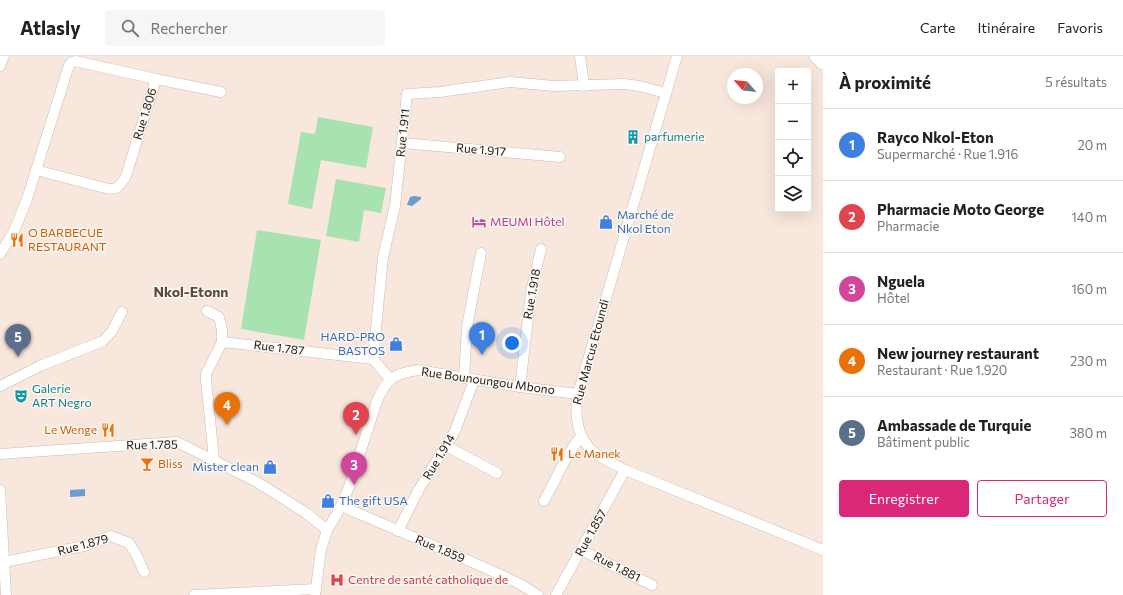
<!DOCTYPE html>
<html lang="fr">
<meta charset="utf-8">
<style>
:root{--surface:#fff;--page:#f6f6f6;--text:#202124;--muted:#757577;--line:#e0e0e0;--accent:#db2777}
body{margin:0;font-family:Commissioner,sans-serif;background:var(--page);color:var(--text)}
.controls{position:absolute;right:12px;top:12px;display:grid;overflow:hidden;border-radius:4px;box-shadow:0 4px 16px #0002}
.controls button{width:36px;height:36px;display:grid;place-items:center;padding:0;border:0;border-bottom:1px solid var(--line);background:var(--surface);color:var(--text);font:20px sans-serif}
.compass{position:absolute;left:727px;top:12px;width:36px;height:36px;border-radius:50%;background:var(--surface);box-shadow:0 4px 16px #0002;rotate:297deg}
.you{position:absolute;left:512px;top:287px;width:14px;height:14px;margin:-10px;border:3px solid #fff;border-radius:50%;background:#1a73e8;box-shadow:0 0 0 6px #1a73e833}
.badge{display:grid;place-items:center;width:26px;height:26px;border-radius:50%;background:var(--accent);color:#fff;font-size:13px;font-weight:700}
.pin{position:absolute;translate:-50% -33px;filter:drop-shadow(0 1px 2px #0008)}
.pin::after{content:'';position:absolute;top:21px;width:14px;height:12px;background:inherit;clip-path:polygon(0 0,100% 0,50% 100%)}
.list{margin:0;padding:0;list-style:none}
h2{display:flex;justify-content:space-between;align-items:center;height:52px;margin:0;padding:0 16px;font-size:17px}
h2 small{font-size:13px;font-weight:400;color:var(--muted)}
.list li{display:grid;grid-template-columns:26px 1fr auto;gap:12px;align-items:center;box-sizing:border-box;height:72px;padding:0 16px;border-top:1px solid var(--line)}
.list b{display:block;font-size:15px;white-space:nowrap}
.list p{margin:0;font-size:13px;white-space:nowrap;color:var(--muted)}
.list em{font-size:13px;font-style:normal;color:var(--muted)}
.actions{display:flex;gap:8px;padding:12px 16px}
.actions a{flex:1;padding:9px 0;border:1px solid var(--accent);border-radius:4px;text-align:center;font-size:14px;color:var(--accent)}
.actions .main{background:var(--accent);color:#fff}
.icon{flex:none;width:22px;height:22px;fill:none;stroke:currentColor;stroke-width:2;stroke-linecap:round;stroke-linejoin:round}
.map{position:relative;flex:none;width:823px;height:539px;overflow:hidden}
header{display:flex;align-items:center;gap:24px;box-sizing:border-box;height:56px;padding:0 20px;background:var(--surface);border-bottom:1px solid var(--line)}
header strong{font-size:19px}
nav{display:flex;gap:22px;margin-inline-start:auto;font-size:14px}
.search{width:280px;height:36px;background:var(--page);display:flex;align-items:center;gap:10px;box-sizing:border-box;padding:0 14px;border-radius:4px;color:var(--muted);font-size:15px}
main{display:flex}
aside{flex:1;background:var(--surface)}
.map>svg:first-child{display:block}
</style>
<header>
<strong>Atlasly</strong>
<div class="search"><svg class="icon" aria-label="search" viewBox="0 0 24 24"><circle cx="10" cy="10" r="6"/><path d="M15 15l6 6"/></svg>Rechercher</div>
<nav><a>Carte</a><a>Itinéraire</a><a>Favoris</a></nav>
</header>
<main>
<div class="map">
<svg width="823" height="539" viewBox="0 0 823 539">
<rect width="100%" height="100%" fill="#f8e7dc"/>
<g fill="#a8e2b0">
<path d="M318 61 373 71 366 112 321 104 312 153 288 148 301 76 315 78Z"/>
<path d="M336 123 386 132 381 157 364 154 359 186 326 180Z"/>
<path d="M257 174 321 184 304 284 241 273Z"/>
</g>
<g fill="#6a9dd1">
<path d="M414 140 421 141V143L412 150 407 149 410 141Z"/>
<path d="M85 433V440L70 441V434Z"/>
</g>
<g fill="none" stroke-linecap="round" stroke-linejoin="round">
<defs>
<g id="minor">
<path d="M580 0 584 30"/>
<path d="M677 0 578 338C574 359 577 383 595 397 604 404 615 408 625 414L823 494"/>
<path d="M0 10 4 0"/>
<path d="M156 23 221 36"/>
<path d="M402 87 560 101"/>
<path d="M0 198 14 175 27 143 69 9 72 6 75 5 156 23 126 120C120 130 118 135 105 132L36 114"/>
<path d="M207 255 219 261 222 274V286L373 303"/>
<path d="M373 303 383 201 395 150 407 38 440 36 510 26 554 30 624 28 639 30 666 37"/>
<path d="M373 303 390 323"/>
<path d="M464 322 467 271 481 197"/>
<path d="M0 330 40 310 103 285 112 275 122 256"/>
<path d="M520 331 531 236 541 193"/>
<path d="M446 390 497 417"/>
<path d="M0 398 177 386 257 426 306 457 327 474"/>
<path d="M214 403 206 324V318L222 286"/>
<path d="M0 434 6 539"/>
<path d="M544 445 569 397 581 380"/>
<path d="M341 450 481 510 518 527 538 539"/>
<path d="M398 475 418 435 455 375 474 324"/>
<path d="M581 494 652 529"/>
<path d="M4 506 84 490 111 480 129 487 136 498 144 516"/>
<path d="M194 539 316 533"/>
<path d="M315 539 321 494 327 474 337 458 349 431 377 345C387 322 393 318 418 314L520 331 578 338"/>
<path d="M556 539 625 414"/>
</g>
<path id="highway" d="M817 0 823 6"/>
</defs>
<use href="#minor" stroke="#cbbbb0" stroke-width="11"/>
<use href="#highway" stroke="#cbbbb0" stroke-width="16"/>
<use href="#minor" stroke="#fff" stroke-width="10"/>
<use href="#highway" stroke="#fff" stroke-width="15"/>
</g>
<defs>
<symbol id="building-bare" viewBox="-9 -9 18 18"><path d="M-4-6H4V6H1V3H-1V6H-4ZM-2.5-4.3h1.7v1.8h-1.7ZM.8-4.3h1.7v1.8H.8ZM-2.5-1h1.7V.8h-1.7ZM.8-1h1.7V.8H.8Z" fill="#0f9aa8" stroke="#fdf7f2" stroke-width="2.5" paint-order="stroke"/></symbol>
<symbol id="hotel-bare" viewBox="-9 -9 18 18"><path d="M-6-4.5h1.5V1H6V5H4.5V3h-9V5H-6ZM-4 0a1.8 1.8 0 1 1 3.6 0ZM.5 0V-2.5h3Q6-2.5 6 0Z" fill="#d1479c" stroke="#fdf7f2" stroke-width="2.5" paint-order="stroke"/></symbol>
<symbol id="shop-bare" viewBox="-9 -9 18 18"><path d="M-5-2.5h2.3a2.7 3.5 0 0 1 5.4 0H5L5.5 6h-11ZM-1.5-2.5h3a1.5 2.3 0 0 0-3 0Z" fill="#3f7fe0" stroke="#fdf7f2" stroke-width="2.5" paint-order="stroke"/></symbol>
<symbol id="restaurant-bare" viewBox="-9 -9 18 18"><path d="M-5-6h1v4h1v-4h1v4h1v-4h1v5L-1.5 .5V6h-2V.5L-5-1ZM5-6V6H3V1.5H1.5Q1.5-4 5-6Z" fill="#e8710a" stroke="#fdf7f2" stroke-width="2.5" paint-order="stroke"/></symbol>
<symbol id="theatre-bare" viewBox="-9 -9 18 18"><path d="M-5-5.5Q0-4 5-5.5V0Q5 5 0 6Q-5 5-5 0ZM-3.3-2.5H-1v1.5H-3.3ZM1-2.5H3.3v1.5H1ZM-2.8 1Q0 5.5 2.8 1Z" fill="#0f9aa8" stroke="#fdf7f2" stroke-width="2.5" paint-order="stroke"/></symbol>
<symbol id="bar-bare" viewBox="-9 -9 18 18"><path d="M-6-5H6L.8 .8V4.5H3.5V6h-7V4.5H-.8V.8Z" fill="#e8710a" stroke="#fdf7f2" stroke-width="2.5" paint-order="stroke"/></symbol>
<symbol id="hospital-bare" viewBox="-9 -9 18 18"><path d="M-5-5h3v3.5h4V-5h3V5h-3V1.5h-4V5h-3Z" fill="#e0444e" stroke="#fdf7f2" stroke-width="2.5" paint-order="stroke"/></symbol>
</defs>
<g fill-rule="evenodd">
<use href="#building-bare" x="623" y="71" width="20" height="20"/>
<use href="#hotel-bare" x="469" y="156" width="20" height="20"/>
<use href="#shop-bare" x="596" y="156" width="20" height="20"/>
<use href="#restaurant-bare" x="7" y="174" width="20" height="20"/>
<use href="#shop-bare" x="386" y="278" width="20" height="20"/>
<use href="#theatre-bare" x="11" y="330" width="20" height="20"/>
<use href="#restaurant-bare" x="98" y="364" width="20" height="20"/>
<use href="#restaurant-bare" x="547" y="388" width="20" height="20"/>
<use href="#bar-bare" x="137" y="398" width="20" height="20"/>
<use href="#shop-bare" x="260" y="401" width="20" height="20"/>
<use href="#shop-bare" x="318" y="435" width="20" height="20"/>
<use href="#hospital-bare" x="327" y="514" width="20" height="20"/>
</g>
<g text-anchor="middle" stroke-width="3" stroke-linejoin="round" paint-order="stroke">
<g font-size="12" fill="#1e1915" stroke="#fdf7f2">
<text transform="translate(145 58) rotate(-73)" y="4">Rue 1.806</text>
<text transform="translate(403 77) rotate(-84)" y="4">Rue 1.911</text>
<text transform="translate(481 94) rotate(5)" y="4">Rue 1.917</text>
<text transform="translate(532 238) rotate(-80)" y="4">Rue 1.918</text>
<text transform="translate(279 292) rotate(7)" y="4">Rue 1.787</text>
<text transform="translate(591 296) rotate(-75)" y="4">Rue Marcus Etoundi</text>
<text transform="translate(488 325) rotate(8)" y="4">Rue Bounoungou Mbono</text>
<text transform="translate(152 389) rotate(-1)" y="4">Rue 1.785</text>
<text transform="translate(439 401) rotate(-59)" y="4">Rue 1.914</text>
<text transform="translate(591 477) rotate(-61)" y="4">Rue 1.857</text>
<text transform="translate(83 489) rotate(-15)" y="4">Rue 1.879</text>
<text transform="translate(440 493) rotate(23)" y="4">Rue 1.859</text>
<text transform="translate(617 511) rotate(27)" y="4">Rue 1.881</text>
</g>
<g font-size="12" fill="#0d838f" stroke="#fdf7f2" text-anchor="start">
<text x="644" y="85">parfumerie</text>
<text x="32" y="337">Galerie<tspan x="32" dy="14">ART Negro</tspan></text>
</g>
<g font-size="12" fill="#366cbe" stroke="#fdf7f2" text-anchor="start">
<text x="617" y="163">Marché de<tspan x="617" dy="14">Nkol Eton</tspan></text>
<text x="385" y="285" text-anchor="end">HARD-PRO<tspan x="385" dy="14">BASTOS</tspan></text>
<text x="259" y="415" text-anchor="end">Mister clean</text>
<text x="339" y="449">The gift USA</text>
</g>
<g font-size="12" fill="#b23c85" stroke="#fdf7f2" text-anchor="start">
<text x="490" y="170">MEUMI Hôtel</text>
</g>
<g font-size="12" fill="#c56008" stroke="#fdf7f2" text-anchor="start">
<text x="28" y="181">O BARBECUE<tspan x="28" dy="14">RESTAURANT</tspan></text>
<text x="97" y="378" text-anchor="end">Le Wenge</text>
<text x="568" y="402">Le Manek</text>
<text x="158" y="412">Bliss</text>
</g>
<g font-size="12" fill="#be3a42" stroke="#fdf7f2" text-anchor="start">
<text x="348" y="528">Centre de santé catholique de</text>
</g>
<g font-size="14" font-weight="bold" fill="#574940" stroke="#fdf7f2">
<text x="191" y="241">Nkol-Etonn</text>
</g>
</g>
</svg>
<div class="controls">
<button>+</button>
<button>−</button>
<button><svg class="icon" aria-label="locate" viewBox="0 0 24 24"><circle cx="12" cy="12" r="6"/><path d="M12 2v4M12 18v4M2 12h4M18 12h4"/></svg></button>
<button><svg class="icon" aria-label="layers" viewBox="0 0 24 24"><path d="M12 4l9 5-9 5-9-5zM3 14l9 5 9-5"/></svg></button>
</div>
<svg class="compass" viewBox="-18 -18 36 36"><path d="M0-13l5 13h-10z" fill="#e53935"/><path d="M0 13l5-13h-10z" fill="#757577"/></svg>
<div class="you"></div>
<div class="pin badge" style="left:482px;top:299px;background:#3f7fe0">1</div>
<div class="pin badge" style="left:356px;top:379px;background:#e0444e">2</div>
<div class="pin badge" style="left:354px;top:429px;background:#d1479c">3</div>
<div class="pin badge" style="left:227px;top:369px;background:#e8710a">4</div>
<div class="pin badge" style="left:18px;top:301px;background:#5c6f8a">5</div>
</div>
<aside>
<h2>À proximité<small>5 résultats</small></h2>
<ul class="list">
<li><span class="badge" style="background:#3f7fe0">1</span><div><b>Rayco Nkol-Eton</b><p>Supermarché · Rue 1.916</p></div><em>20 m</em></li>
<li><span class="badge" style="background:#e0444e">2</span><div><b>Pharmacie Moto George</b><p>Pharmacie</p></div><em>140 m</em></li>
<li><span class="badge" style="background:#d1479c">3</span><div><b>Nguela</b><p>Hôtel</p></div><em>160 m</em></li>
<li><span class="badge" style="background:#e8710a">4</span><div><b>New journey restaurant</b><p>Restaurant · Rue 1.920</p></div><em>230 m</em></li>
<li><span class="badge" style="background:#5c6f8a">5</span><div><b>Ambassade de Turquie</b><p>Bâtiment public</p></div><em>380 m</em></li>
</ul>
<div class="actions"><a class="main">Enregistrer</a><a>Partager</a></div>
</aside>
</main>
